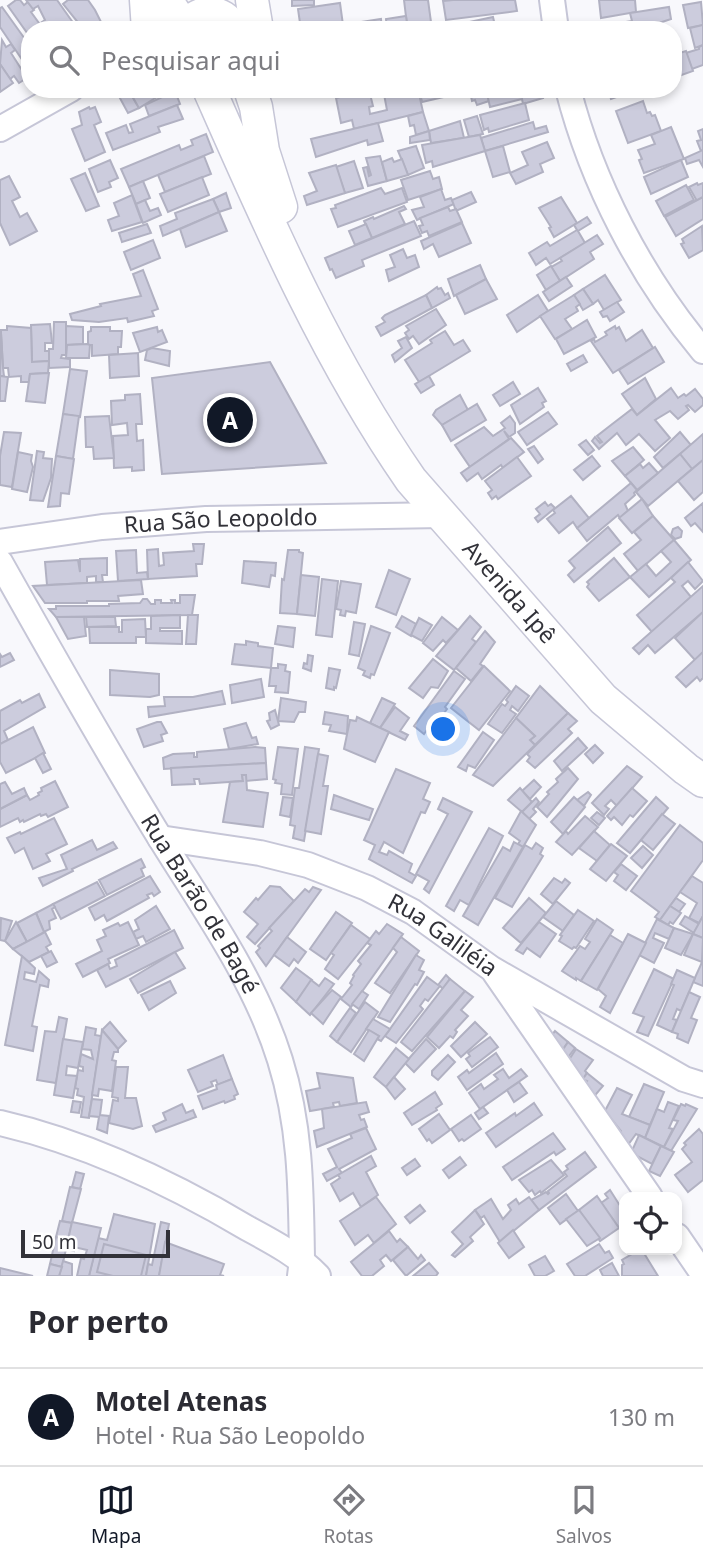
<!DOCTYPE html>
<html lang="pt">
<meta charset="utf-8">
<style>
:root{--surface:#fff;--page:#f2f2f3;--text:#2b2b33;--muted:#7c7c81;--line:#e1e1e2;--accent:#111827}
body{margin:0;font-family:"Noto Sans",sans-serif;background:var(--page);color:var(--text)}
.controls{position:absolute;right:21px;bottom:21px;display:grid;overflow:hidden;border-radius:14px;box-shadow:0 4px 10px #0003}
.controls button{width:63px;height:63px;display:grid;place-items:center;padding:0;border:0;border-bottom:2px solid var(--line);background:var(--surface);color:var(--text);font:35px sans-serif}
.scale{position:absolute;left:21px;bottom:18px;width:149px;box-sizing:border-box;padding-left:7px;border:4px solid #323239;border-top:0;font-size:19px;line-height:24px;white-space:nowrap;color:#323239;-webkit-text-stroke:5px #fff;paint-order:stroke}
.you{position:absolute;left:444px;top:730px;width:24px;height:24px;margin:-18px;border:5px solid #fff;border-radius:50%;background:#1a73e8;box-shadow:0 0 0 10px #1a73e833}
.badge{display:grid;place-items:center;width:46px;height:46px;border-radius:50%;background:var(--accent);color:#fff;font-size:23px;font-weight:700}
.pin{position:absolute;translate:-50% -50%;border:4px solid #fff;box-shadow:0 2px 7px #0006}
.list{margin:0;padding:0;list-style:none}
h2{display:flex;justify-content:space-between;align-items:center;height:91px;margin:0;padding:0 28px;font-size:30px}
h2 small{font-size:23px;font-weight:400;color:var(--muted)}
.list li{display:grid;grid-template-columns:46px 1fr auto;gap:21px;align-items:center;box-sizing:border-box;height:98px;padding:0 28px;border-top:2px solid var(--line)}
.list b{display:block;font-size:26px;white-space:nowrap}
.list p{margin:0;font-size:23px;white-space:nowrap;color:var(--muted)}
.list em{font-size:23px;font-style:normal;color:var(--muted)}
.icon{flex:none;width:38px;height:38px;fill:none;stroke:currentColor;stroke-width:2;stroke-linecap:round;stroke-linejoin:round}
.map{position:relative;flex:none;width:703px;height:1276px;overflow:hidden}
.search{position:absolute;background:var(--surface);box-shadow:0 4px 10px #0003;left:21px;right:21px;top:21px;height:77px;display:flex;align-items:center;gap:18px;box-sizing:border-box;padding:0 24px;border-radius:28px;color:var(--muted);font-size:26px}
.sheet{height:189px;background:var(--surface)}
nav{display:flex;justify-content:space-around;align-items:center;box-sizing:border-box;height:98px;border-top:2px solid var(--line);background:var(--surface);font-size:19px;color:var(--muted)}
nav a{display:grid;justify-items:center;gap:4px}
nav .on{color:var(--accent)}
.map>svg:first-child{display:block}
</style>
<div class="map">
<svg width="703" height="1276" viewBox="0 0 703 1276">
<rect width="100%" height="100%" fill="#f8f8fc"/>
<g fill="#ccd" stroke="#b1b1c2" stroke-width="2">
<path d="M16 0H20L24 5 28 2 34 10 31 12 44 30H30V37L8 6Z"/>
<path d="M26 0H57L74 24 67 30H52L42 22 45 20 38 6 33 9Z"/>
<path d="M68 0H88L95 10 103 26 98 30H84L63 4Z"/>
<path d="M292 0H314V5L292 6Z"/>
<path d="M404 0H428L431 22 407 25Z"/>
<path d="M453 0H515L517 11 446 20 443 1Z"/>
<path d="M599 0H635L636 12 601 18Z"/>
<path d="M701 2 703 25 688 28 683 5Z"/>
<path d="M340 3 343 25 301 30 298 9Z"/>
<path d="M2 7 30 46V64L27 67 0 27V8Z"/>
<path d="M669 7 671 19 662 22 634 26 635 30H596L595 27 632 21 630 13Z"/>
<path d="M406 16 408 30H387L386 19Z"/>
<path d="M493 17 496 30H461L460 24Z"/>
<path d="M381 19 382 30H335V26Z"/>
<path d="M703 25V45L695 48 690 28Z"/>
<path d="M2 40 6 47 11 44 15 50 11 53 27 78 19 83 14 76 10 79 0 64Z"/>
<path d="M703 45V65L692 69 686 53 699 49V47Z"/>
<path d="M686 51 693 71 673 78V55Z"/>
<path d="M0 64 13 83 0 92Z"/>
<path d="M115 89H128L139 108 128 113Z"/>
<path d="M128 89H152L157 97 139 108Z"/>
<path d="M383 89H418L423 112 354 129 352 120 341 123 336 98 369 90 373 106 369 107 370 114 387 110Z"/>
<path d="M419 89H446L448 96 422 102Z"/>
<path d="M480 89H486L489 101 477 105 475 100 472 101 470 92Z"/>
<path d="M486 89H541L543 98 523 104 522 99 490 107Z"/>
<path d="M608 89H639L611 99Z"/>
<path d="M175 91 180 104 149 116 145 105Z"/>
<path d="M643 101 647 113 650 112 652 116 655 115 661 131 628 143 616 111Z"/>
<path d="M525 103 529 120 489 132 488 128 484 130 480 115Z"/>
<path d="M177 105 183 119 158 127 160 132 113 150 106 133 126 125 129 133 133 132 130 124Z"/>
<path d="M89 107 90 109 95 107 101 122 94 125 105 152 85 161 72 129 82 125 79 112Z"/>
<path d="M423 112 429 131 416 135 414 125 410 126 408 116Z"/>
<path d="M477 116 483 134 469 137 464 120Z"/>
<path d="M460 121 464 138 431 143 429 131Z"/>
<path d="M533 122 535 129 546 126 548 132 485 151 481 138Z"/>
<path d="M378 123 383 141 368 145 367 140 316 157 311 139Z"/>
<path d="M671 127 684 159 644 173 639 160 642 159 638 150 655 144 651 135Z"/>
<path d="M703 129V150L701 151 697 141 701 140 698 131Z"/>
<path d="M429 131 430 140 410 143V137Z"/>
<path d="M206 134 213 152 129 187 121 169 179 145 181 150 193 145 191 140Z"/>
<path d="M480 135 485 151 433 167 432 161 426 163 422 145Z"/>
<path d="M547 142 554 158 540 164 543 172 516 184 510 173 528 165 522 152Z"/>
<path d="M416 146 424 168 408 175 398 151Z"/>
<path d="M503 146 510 172 493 177 485 151Z"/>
<path d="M703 150V167L699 160 687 164 685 158Z"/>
<path d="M204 156 211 174 165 192 158 175Z"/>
<path d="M380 156 387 181 368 186 363 168 367 167 369 176 371 175 366 158Z"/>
<path d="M392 158 394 162 402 159 408 175 387 181 382 162Z"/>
<path d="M110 160 118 178 109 182 111 187 98 192 89 169Z"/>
<path d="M681 160 688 177 651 194 644 177Z"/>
<path d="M354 161 363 188 345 193 336 167Z"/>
<path d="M336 165 345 193 307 205 304 196 317 191 309 173Z"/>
<path d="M430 171 433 179 439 177 442 189 408 200 401 180Z"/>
<path d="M85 173 99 206 86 211 71 179Z"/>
<path d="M9 176 20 197 12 201 20 217 27 213 37 231 10 245 0 223V180Z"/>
<path d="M202 177 209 195 168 212 160 194Z"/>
<path d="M143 181 150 198 136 204 129 187Z"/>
<path d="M697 183 698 185 703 183V197L697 201 689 187Z"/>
<path d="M686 185 694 200 664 216 656 201Z"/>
<path d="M381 188 385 194 402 188 407 202 338 227 331 209 336 208 335 205Z"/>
<path d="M441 189 445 200 451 198 454 204 417 220 412 210 424 207 420 197Z"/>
<path d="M471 192 476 202 456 211 452 200Z"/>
<path d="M226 193 231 208 219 212 213 199Z"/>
<path d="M132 195 142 222 112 231 108 220 119 216 114 203Z"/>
<path d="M561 197 577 223 554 237 549 228 551 227 539 208Z"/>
<path d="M703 197V219L676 236 665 217Z"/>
<path d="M213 199 219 212 163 236 160 226 177 219 175 213Z"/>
<path d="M145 200 150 211 158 208 161 215 143 223 136 204Z"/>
<path d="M404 206 406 209 399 212 405 224 372 238 364 221 373 217 374 219Z"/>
<path d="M448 207 450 211 456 209 462 222 429 236 427 231 422 233 419 226 423 225 420 218Z"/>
<path d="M219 212 227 231 186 247 180 229Z"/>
<path d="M587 217 591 223 578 231 585 243 550 264 546 258 536 265 529 253 547 242 550 246 577 230 574 225Z"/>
<path d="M414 221 421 236 362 260 364 266 336 278 332 269 330 270 325 258Z"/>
<path d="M462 223 471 243 439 257 433 244 424 249 421 241Z"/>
<path d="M147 224 151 233 122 242 119 233Z"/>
<path d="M366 224 372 238 355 245 349 231Z"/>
<path d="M702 226 703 250 689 258 681 244 684 243 682 239Z"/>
<path d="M597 235 603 244 590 252 594 259 560 281 551 267 562 261 560 258Z"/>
<path d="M153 240 160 258 131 270 124 252Z"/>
<path d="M403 249 407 258 415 255 419 267 389 281 386 270 395 267 390 255Z"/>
<path d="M480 265 486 279 454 296 448 279Z"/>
<path d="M551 266 560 281 546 290 537 275Z"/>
<path d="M143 270 158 309 152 311 154 316 128 322 127 318 99 322 72 320 70 314 101 306 100 304 141 296 133 274Z"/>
<path d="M605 275 621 300 604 310 598 300 593 304 583 289Z"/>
<path d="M566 277 572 286 549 301 543 292Z"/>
<path d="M486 279 497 299 465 314 456 295Z"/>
<path d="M437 287 438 289 441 288 445 295 448 293 450 298 432 308 426 295Z"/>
<path d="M583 289 593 304 583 310 574 295Z"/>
<path d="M426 295 432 308 381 336 376 327 385 322 382 318 385 315Z"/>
<path d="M538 295 548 311 517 332 507 315Z"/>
<path d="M574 295 580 304 576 307 578 311 565 319 572 329 555 339 540 316Z"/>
<path d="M617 302 624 312 610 321 607 316 603 317 600 312Z"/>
<path d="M436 309 446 325 419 344 413 336 409 339 405 333 409 330 406 326Z"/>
<path d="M587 320 596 337 564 354 556 339Z"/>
<path d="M54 322H66V355H62L61 358 70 359V367L49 368V349H53Z"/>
<path d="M50 324 52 343H45V351H49V361L32 362 31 325Z"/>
<path d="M7 326 31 328 32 362 49 361 48 373 30 374 29 382H21V376L9 377 8 368H3L1 333V330H7Z"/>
<path d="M66 326 83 327V344L66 345Z"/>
<path d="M615 326 616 329 619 327 626 341 642 330 653 348 613 373 591 341 594 339 595 342 607 335 605 332Z"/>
<path d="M91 327H110V331H122L121 347H118V354L92 356V345H88V332L91 331Z"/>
<path d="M157 327 158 332 162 330 167 342 140 352 133 333Z"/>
<path d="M445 331 454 345 463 340 470 351 419 382 405 360 432 343 430 340Z"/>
<path d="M1 333 3 368 4 376H0Z"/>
<path d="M406 337 412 348 395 362 392 355 402 348 398 341Z"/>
<path d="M87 344 90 345 89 358H66L67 345Z"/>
<path d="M655 347 664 362 628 384 619 370Z"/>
<path d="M152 348 170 351 169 366 145 360 147 350Z"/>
<path d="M138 353 139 376 110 378 109 355Z"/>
<path d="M583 355 587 362 571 371 567 364Z"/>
<path d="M270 362 326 463 162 474 152 378Z"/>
<path d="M70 369 87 371 80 417 63 414Z"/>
<path d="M49 373 45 403 26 401 30 374Z"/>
<path d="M0 376 8 377 5 401H0Z"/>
<path d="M429 376 434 385 421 393 415 384Z"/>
<path d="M645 378 656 399 637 415 622 394Z"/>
<path d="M513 382 520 394 500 406 493 395Z"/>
<path d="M538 388 546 401 542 403 544 407 520 424 511 405Z"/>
<path d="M671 388 678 398 684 394 686 396 695 389 703 399V405L695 412 688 405 686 406 689 410 678 419 670 411 655 420 670 438 655 451 639 434 626 445 617 433 599 449 592 441 595 437 600 443 602 442 597 436 611 425 632 409 637 415Z"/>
<path d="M140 394 142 424H136L137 441 143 440 144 470 132 471V467L114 468 113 436 128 435 127 423 112 425 111 401 125 400V395Z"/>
<path d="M460 395 468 410 442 425 433 415 436 410Z"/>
<path d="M477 404 486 420 451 441 442 425Z"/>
<path d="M548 412 557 424 527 445 518 432Z"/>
<path d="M63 414 79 416 73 459 56 456Z"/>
<path d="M109 416 114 458 94 459 93 447H86L85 417Z"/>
<path d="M510 416 515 423V433L509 437 504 431 509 439 470 467 455 445 484 427 493 436 505 428 501 423Z"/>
<path d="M4 432 21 433 12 487 0 485V456Z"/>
<path d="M680 432 691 445 663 468 654 457Z"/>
<path d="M703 434V460L692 469 680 454Z"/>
<path d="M511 438 524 452 503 468 501 465 482 479 478 473 467 481 461 473Z"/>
<path d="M586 440 594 450 588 455 579 445Z"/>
<path d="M534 446 543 459 538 463 528 449Z"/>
<path d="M633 447 644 460 625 476 612 461Z"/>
<path d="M37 451 44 452 43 458 52 459 51 478 43 501 30 500Z"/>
<path d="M18 452 32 455 31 461 33 467 27 492 12 489Z"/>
<path d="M680 454 692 469 648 506 636 492Z"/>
<path d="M56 456 74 459 69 494 61 493 60 506 48 507Z"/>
<path d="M592 456 600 466 583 480 574 470Z"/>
<path d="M517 457 531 476 498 499 496 496 492 499 488 493 492 490 485 481Z"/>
<path d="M703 460V492L694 500 678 481Z"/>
<path d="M649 463 658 473 637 490 625 476 640 464 643 468Z"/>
<path d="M631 483 637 490 634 493 635 495 625 504 628 511 620 518 618 515 587 541 577 528Z"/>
<path d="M571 496 589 518 577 528 573 522 559 533 547 519 555 513 553 510Z"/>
<path d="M642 499 653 516 632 533 619 518Z"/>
<path d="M545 502 548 506 551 504 555 508 538 522 535 518 540 514 536 509Z"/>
<path d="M703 503V532L695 523 691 526 685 518Z"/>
<path d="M653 516 674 540 638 571 624 554 641 540 634 532Z"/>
<path d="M608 527 621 543 574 582 568 575 575 568 569 561Z"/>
<path d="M678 527 682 531 681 537 675 539 671 535 673 529Z"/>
<path d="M674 540 691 560 649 597 630 577 646 564 656 576 671 562 661 551Z"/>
<path d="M193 544H204L202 564H196L197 576 148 579 147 550 158 549 159 566 164 565 163 553 194 551Z"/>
<path d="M136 550 137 573 147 572 148 579 118 581 116 551Z"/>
<path d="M288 550H299V552L303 553 297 614 280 613 282 579 284 580Z"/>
<path d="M107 558V575H102L103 582H96V576L87 577V583L47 585 45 562 78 560 80 572V559Z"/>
<path d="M614 558 630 577 599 601 587 587 589 584 587 582Z"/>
<path d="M244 561 276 563 275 576 271 575 269 587 242 583Z"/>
<path d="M688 562 703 581 695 589 688 581 682 586 691 597 652 632 637 615 675 582 671 578Z"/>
<path d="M389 570 410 579 396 615 376 607Z"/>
<path d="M301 575 319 577 315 616 297 614Z"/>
<path d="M322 579 338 581 332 637 316 635Z"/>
<path d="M141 580 143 594 118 596 119 601H87V603H45L33 586Z"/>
<path d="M341 581 361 584 356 613 346 611 345 616 340 615 341 610 336 609Z"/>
<path d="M703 586V612L655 653 648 645 639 654 633 648Z"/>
<path d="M180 595H195L192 615 56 617 49 609H56V606H109V604L140 603 143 599H147L151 604H155V600H161V603H172L171 600H175V603H180Z"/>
<path d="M703 612V652L695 660 675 638Z"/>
<path d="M180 615V628H160V631H182V644L146 643V629H151V616Z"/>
<path d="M188 615H198L196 644H186Z"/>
<path d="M402 616 416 624 411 636 396 627Z"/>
<path d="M470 616 481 627 472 639 476 642 454 670 436 656Z"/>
<path d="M56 617H84L86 636 68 639Z"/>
<path d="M86 617H115L116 626 87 627Z"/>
<path d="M442 617 458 630 446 643 443 640 433 651 423 643Z"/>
<path d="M419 618 432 625 422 641 411 635Z"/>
<path d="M145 619 146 637H136V643H90L89 627H119V632H122V620Z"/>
<path d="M354 622 365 624 359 656 349 654Z"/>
<path d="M278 626 295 628 293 647 275 644Z"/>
<path d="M371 626 390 633 374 675 371 674 370 678 363 675 365 671 358 668Z"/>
<path d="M485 631 495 642 480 664 483 666 471 681 456 668Z"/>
<path d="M246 641 258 643V646L273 648 271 668 232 664 235 644 246 645Z"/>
<path d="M703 652V678L700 681 697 677 686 687 676 677Z"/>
<path d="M10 653 14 660 0 667V654L2 657Z"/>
<path d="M308 655 313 656 311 671 303 668 304 663 307 664Z"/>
<path d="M433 659 448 671 438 688 431 687 423 698 409 688Z"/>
<path d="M278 664 286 665 285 671 290 672 288 693 275 692 276 686H269L271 668H278Z"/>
<path d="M484 666 510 691 479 730 451 708Z"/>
<path d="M329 668 340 670 336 688 334 687V690L326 688Z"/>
<path d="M110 670 159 674V695L150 697 110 695Z"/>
<path d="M454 671 465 679 445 707 447 709 438 721 435 719 424 734 414 726Z"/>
<path d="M261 679 264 697 232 703 230 685Z"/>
<path d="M516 686 529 696 518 711 512 706 510 710 516 714 502 733 488 724 502 704 505 706 508 702 506 700Z"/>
<path d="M540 686 568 713 535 745 530 740 535 736 516 718Z"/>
<path d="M222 691 225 704 149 717 148 707 165 706 164 697H193Z"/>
<path d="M39 694 45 707 4 731 8 740 0 744V711L20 700 22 703Z"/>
<path d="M281 698 306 702 305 712H299L294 722 278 721Z"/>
<path d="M382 698 395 704 380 728 370 723Z"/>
<path d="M395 707 409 718 400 731 408 735 405 740 380 728Z"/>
<path d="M275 710 279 725 271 729 267 721 270 720 269 713Z"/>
<path d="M325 712 348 716 347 734 329 731 331 725 323 724Z"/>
<path d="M568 713 577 721 568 729 572 733 535 768 527 761 530 757 527 754Z"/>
<path d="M357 717 389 732 375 762 344 749 350 720 356 721Z"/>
<path d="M516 718 535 736 530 740 535 745 493 786 473 775Z"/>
<path d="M157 722H161L167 733 161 735 163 741 144 747 137 729Z"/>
<path d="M246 723 252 738 256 737 258 744 229 749 224 729Z"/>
<path d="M33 727 45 753 6 773 0 762V744Z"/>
<path d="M483 732 494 740 475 768 468 765 466 771 458 767Z"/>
<path d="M578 738 587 748 562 771 554 761Z"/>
<path d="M595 745 603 753 593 763 585 754Z"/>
<path d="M255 747 265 748 266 763 164 769 163 758 173 754 194 753V757H197V752Z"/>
<path d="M278 747 298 749 292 795 281 794 282 784 275 783 276 780 273 779Z"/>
<path d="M305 747 319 749 304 841 293 838 295 826 290 825 295 788H299Z"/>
<path d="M43 753 51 769 43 773 35 758Z"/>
<path d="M318 754 328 756 323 786H328L321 834 305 831Z"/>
<path d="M266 763 267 779 246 781V775H242L243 781 200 784 199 779H194L195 784 172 785 171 768Z"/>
<path d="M627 766 642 777 617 806 611 800 605 806 609 809 604 815 592 803Z"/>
<path d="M568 768 578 779 547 817 537 807 549 794 547 792 558 782 556 779Z"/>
<path d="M396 769 430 783 423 799 430 802 425 813 421 812 403 853 384 842 379 852 387 855 389 851 412 864 409 872 416 876 412 883 369 859 375 845 364 840Z"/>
<path d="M242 775H246L247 790 268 793 263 827 223 822 230 782 243 781Z"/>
<path d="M534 780 541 787 530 799 522 791Z"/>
<path d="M55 781 68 807 48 817 46 814 41 816 40 814 24 822 23 820 20 822 18 818 0 827V809L27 795 30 800 39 795 38 793 42 791 41 788Z"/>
<path d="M5 782 12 794 24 788 27 795 0 809V784Z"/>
<path d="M520 788 532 802 522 812 508 800Z"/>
<path d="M632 788 647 801 633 817 630 815 622 825 614 817 611 820 607 816Z"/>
<path d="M588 792 591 795 584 806 577 800Z"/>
<path d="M334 795 373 809 369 820 331 809Z"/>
<path d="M283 797 293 798 290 817 280 815Z"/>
<path d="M574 797 585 807 563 834 551 822Z"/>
<path d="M656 797 668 808 630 853 617 843Z"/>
<path d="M443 798 472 812 429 893 424 889 429 881 416 874 448 814 438 809Z"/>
<path d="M536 798 539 802 533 809 536 812 529 819 522 812Z"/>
<path d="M521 811 536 825 523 847 518 844 520 841 509 833Z"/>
<path d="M597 812 605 818 599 825 591 818Z"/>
<path d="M662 814 675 824 653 850 641 840Z"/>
<path d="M585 816 598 827 572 855 556 842 566 831 568 834Z"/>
<path d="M54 818 67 844 46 854 50 861 33 869 24 848 15 853 7 838 20 832 21 834Z"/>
<path d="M680 825 703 843V860L660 920 655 917 659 912 631 891Z"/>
<path d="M489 828 503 836 469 905 460 900 454 911 446 906Z"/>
<path d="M594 831 610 845 597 861 579 848Z"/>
<path d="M92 840 97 850 113 842 117 848 72 869 73 871 43 886 39 878 67 869 61 855Z"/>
<path d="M514 842 523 847 478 925 463 916 503 847 510 851Z"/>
<path d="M536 843 543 848 540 854 543 856 512 907 495 898 525 845 532 849Z"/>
<path d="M611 844 627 856 606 881 590 869Z"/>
<path d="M643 846 653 855 642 868 631 858Z"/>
<path d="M141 859 145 867 141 869 144 876 107 895 99 880Z"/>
<path d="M621 864 637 876 626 890 614 881 618 875 614 872Z"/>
<path d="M150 876 160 892 154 896 152 893 147 895 149 898 107 921 104 915 95 920 89 908Z"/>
<path d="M692 876 703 883V916L699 923 689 918 697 903 680 892Z"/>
<path d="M554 878 562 883 565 879 570 883 553 904 541 894Z"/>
<path d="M97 882 105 896 61 919 53 904Z"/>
<path d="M270 886 280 887 294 901 255 944 247 937 258 924 244 912 256 898 258 900Z"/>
<path d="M313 887 321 890 266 966 256 952 260 948 258 946 272 931 269 928 305 889 309 892Z"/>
<path d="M529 898 546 913 521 943 503 928Z"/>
<path d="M676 898 685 904 679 912 670 906Z"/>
<path d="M556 901 574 915 563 931 543 917Z"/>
<path d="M53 904 55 907 52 909 56 918 49 921 50 929 44 932 36 913Z"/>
<path d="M156 906 170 929 146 942 143 936 136 939 133 932 139 929 135 920Z"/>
<path d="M670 906 681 913 673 924 670 922 668 925 660 920Z"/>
<path d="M578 910 594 921 576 948 574 947 572 949 559 941 562 936 560 935Z"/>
<path d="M336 912 352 923 326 960 310 949Z"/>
<path d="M36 913 44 932 27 942 17 923Z"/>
<path d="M685 916 699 924 694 933 680 924Z"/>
<path d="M703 916V938L693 934Z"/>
<path d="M1 918 12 921 5 941 0 940Z"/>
<path d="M597 919 613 930 581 981 576 978V980L562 971 580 946 585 949 590 942 585 939Z"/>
<path d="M657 919 674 928 669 939 655 933 653 938 664 943 654 963 639 955Z"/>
<path d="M16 922 27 942 13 949 5 941Z"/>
<path d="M128 922 139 945 108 959 110 963 83 977 76 964 102 951 97 940 106 936 103 930 118 923 120 926Z"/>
<path d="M539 922 556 934 540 957 527 948 523 954 516 950Z"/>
<path d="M387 924 403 934 351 1007 341 999 352 985 350 983 354 976 353 975 361 964 358 961 371 945 367 943 376 931 379 934Z"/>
<path d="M351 925 370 939 338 979 325 969 334 955 331 953Z"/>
<path d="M674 928 693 934 681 955 665 948Z"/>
<path d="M174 930 183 948 106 987 97 970 108 964 110 969 117 966 115 960Z"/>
<path d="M45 932 51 944 46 947 49 952 29 962 13 949Z"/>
<path d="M628 934 646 943 610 1013 600 1007 606 996 598 989Z"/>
<path d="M693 934 703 938 702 962 684 955Z"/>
<path d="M610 935 623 943 597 990 581 981Z"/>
<path d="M287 937 306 952 298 963 294 959 289 966 274 955Z"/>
<path d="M401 937 419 951 390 993 375 983 397 952 393 948Z"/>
<path d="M51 951 57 962 47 967 41 956Z"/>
<path d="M175 952 185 968 138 993 130 979Z"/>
<path d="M416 955 424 960 419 970 424 972 417 985 415 984 390 1022 378 1017Z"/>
<path d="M22 956 35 968 34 974 25 972 24 979 36 982 39 971 49 980 48 987 40 985 32 1026 37 1027 33 1051 5 1045Z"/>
<path d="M703 960V986L693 982Z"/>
<path d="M296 968 312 980 296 1002 281 988Z"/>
<path d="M654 969 674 979 648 1036 637 1032 644 1017 633 1013Z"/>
<path d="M677 970 695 978 681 1011 677 1009 673 1019 677 1020 672 1032 657 1025 674 985 671 984Z"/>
<path d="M446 975 450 979 443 989 440 986 428 1001 425 999 420 1006 423 1009 396 1043 385 1036 427 977 438 985Z"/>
<path d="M325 978 334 984 310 1015 296 1002 311 980 319 986Z"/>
<path d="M450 979 465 991 412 1051 401 1042Z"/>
<path d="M170 981 176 993 149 1010 141 995Z"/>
<path d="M332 990 341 997 323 1024 311 1013Z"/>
<path d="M362 991 368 995 359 1009 352 1004Z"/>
<path d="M465 991 473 997 461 1010 468 1016 455 1030 457 1032 453 1038 450 1036 439 1048 427 1037Z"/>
<path d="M689 992 700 997 691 1018 697 1020 688 1043 677 1038 678 1034 672 1032Z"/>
<path d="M365 1002 378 1012 351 1052 337 1042Z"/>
<path d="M350 1008 356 1013 337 1042 330 1036Z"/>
<path d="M59 1017 67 1019 56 1083 37 1080 45 1031 56 1032Z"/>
<path d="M373 1019 390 1029 381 1041 377 1039 379 1036 366 1029Z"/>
<path d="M110 1022 126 1041 118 1049 102 1030Z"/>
<path d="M475 1022 487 1034 461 1057 451 1046Z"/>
<path d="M86 1027 96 1029 95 1035 101 1036 89 1118 81 1117 84 1097 77 1095 78 1089 75 1088 78 1070 83 1071V1067L79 1066 81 1054 93 1059 91 1050 82 1049Z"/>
<path d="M102 1030 118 1049V1052H114L112 1060 116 1061 112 1091 99 1089 98 1096 92 1095Z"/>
<path d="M369 1030 379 1036 364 1061 354 1054Z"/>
<path d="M555 1031 568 1042 558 1057 546 1042Z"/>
<path d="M490 1037 498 1047 472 1067 466 1059 470 1056 468 1053Z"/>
<path d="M63 1039 83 1042 78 1068 67 1066 66 1075 77 1076 73 1098 54 1095Z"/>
<path d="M426 1039 436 1049 414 1072 405 1063Z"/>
<path d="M568 1042 575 1048 563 1064 558 1057Z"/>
<path d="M396 1048 409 1059 386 1087 374 1077Z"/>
<path d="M576 1049 593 1060 585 1071 587 1073 583 1079 587 1081 581 1088 565 1066Z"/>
<path d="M496 1053 503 1064 467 1090 458 1077 467 1070 469 1073Z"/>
<path d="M223 1055 232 1079 218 1085 216 1080 211 1082 213 1086 198 1092 188 1070Z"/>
<path d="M448 1055 455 1062 438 1080 432 1075V1071Z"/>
<path d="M116 1067H128L125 1098H136L142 1126 133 1129 109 1123 113 1100 118 1101V1098L112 1097Z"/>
<path d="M503 1069 509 1078 521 1069 527 1076 480 1109 469 1093 481 1084 484 1089 498 1079 494 1075Z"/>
<path d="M317 1073 353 1078 357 1103 340 1106 339 1102 333 1103 334 1107 310 1111 306 1091 320 1088Z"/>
<path d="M587 1073 603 1086 591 1100 580 1090 587 1081 583 1079Z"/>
<path d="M394 1077 405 1089 395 1099 386 1087Z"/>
<path d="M232 1079 238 1094 234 1096 235 1099 225 1103 224 1101 203 1109 198 1096 217 1089 216 1085Z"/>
<path d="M519 1082 527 1093 514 1102 507 1090Z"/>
<path d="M644 1084 664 1092 650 1125 629 1117Z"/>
<path d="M617 1088 632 1095 622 1114 650 1125 645 1138 636 1134 628 1145 617 1138 621 1131 605 1111Z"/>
<path d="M435 1092 442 1104 436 1108 437 1110 412 1125 404 1113Z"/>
<path d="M92 1099 102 1100 100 1115 109 1116 107 1133 97 1129 99 1117 89 1116Z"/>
<path d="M73 1101 81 1102 79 1113 71 1112Z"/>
<path d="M366 1102 369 1112 359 1115 361 1120 364 1119 367 1127 317 1147 314 1131 324 1128 322 1109Z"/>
<path d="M668 1102 679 1106 669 1128 673 1129 664 1147 645 1138 657 1109 664 1112Z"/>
<path d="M534 1103 542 1115 496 1147 486 1133 515 1113 516 1116Z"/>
<path d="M182 1104 186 1113 193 1110 196 1117 156 1132 153 1126 166 1120 163 1113Z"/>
<path d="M681 1104 685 1106 686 1104 697 1109 671 1151 664 1147 678 1121 673 1120Z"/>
<path d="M483 1107 488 1113 479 1119 475 1113Z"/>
<path d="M439 1114 450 1130 432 1143 429 1139 427 1141 419 1129Z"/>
<path d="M471 1115 481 1129 464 1141 462 1139 459 1141 451 1129Z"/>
<path d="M366 1128 376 1149 339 1169 342 1173 327 1181 323 1174 337 1167 328 1149 352 1138 350 1134Z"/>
<path d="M699 1129 703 1134V1180L688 1192 675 1175 692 1162 682 1149 686 1145 684 1143Z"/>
<path d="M553 1133 565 1149 556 1155 554 1152 512 1180 503 1167Z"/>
<path d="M639 1135 661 1146 652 1164 631 1153Z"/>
<path d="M661 1146 674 1152 660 1176 649 1171Z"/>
<path d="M585 1152 596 1167 539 1210 531 1200 546 1192 548 1194 549 1193 548 1191 567 1176 564 1172 568 1169 566 1166Z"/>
<path d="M371 1156 376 1166 366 1172 378 1195 361 1207 353 1193 340 1201 331 1184 340 1178 338 1175Z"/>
<path d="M460 1157 466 1165 449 1178 443 1170Z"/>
<path d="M415 1159 420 1166 407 1175 402 1168Z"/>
<path d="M551 1160 564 1175 541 1193 540 1191 535 1195 532 1190 529 1192 519 1180Z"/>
<path d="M76 1172 84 1174 80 1189 72 1187Z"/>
<path d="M70 1187 81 1189 72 1223 62 1221Z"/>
<path d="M610 1190 624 1212V1225L619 1228 601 1203 608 1198 605 1194Z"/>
<path d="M566 1194 578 1211 560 1224 548 1208Z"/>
<path d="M597 1196 619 1228 600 1241 579 1210Z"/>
<path d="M376 1197 396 1224 374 1243 368 1235 355 1245 340 1221Z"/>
<path d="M529 1197 539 1210 500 1242 484 1216 481 1218 475 1210 491 1199 503 1219 511 1210 508 1205 516 1199 519 1204Z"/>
<path d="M420 1205 425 1211 410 1223 405 1217Z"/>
<path d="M475 1210 484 1224 470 1237 473 1241 455 1257 452 1255 463 1244 452 1232Z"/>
<path d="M579 1210 600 1238 587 1246 566 1219Z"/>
<path d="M114 1214 155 1224 146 1276H89L98 1238 107 1240Z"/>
<path d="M60 1221 72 1223 68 1240 56 1237Z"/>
<path d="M72 1222 101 1228 89 1276H77L81 1258 84 1259 87 1250 74 1247V1251L66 1249Z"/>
<path d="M161 1222 169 1224 159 1276H146L148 1264 152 1265Z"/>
<path d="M513 1230 524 1247 509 1258 498 1243Z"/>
<path d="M389 1231 397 1242 400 1239 408 1247 391 1261 386 1255 380 1260 384 1266 372 1276H362L351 1262Z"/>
<path d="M56 1237 68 1240 62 1267 50 1264Z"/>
<path d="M165 1242 224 1264 220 1275 224 1276H159Z"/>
<path d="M104 1244 146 1255 141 1276H113L97 1272Z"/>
<path d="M599 1244 605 1253 609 1251 613 1258 585 1276H575L567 1264Z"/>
<path d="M408 1247 418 1259 421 1255 425 1260 406 1276 393 1260Z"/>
<path d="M639 1250H642L658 1276H622V1265L624 1264 622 1260Z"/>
<path d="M545 1256 554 1271 545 1276H535L529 1265Z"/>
<path d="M63 1261 72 1264V1276H59Z"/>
<path d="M429 1263 438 1273 436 1276H413Z"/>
<path d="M612 1263 619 1276H603L600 1270Z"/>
<path d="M50 1264 62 1267 59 1276H47Z"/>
<path d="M0 1268 33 1276H0Z"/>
</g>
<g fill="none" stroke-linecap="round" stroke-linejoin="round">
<defs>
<g id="minor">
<path d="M552 0 556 30"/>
<path d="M568 89C592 183 641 277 703 351"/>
<path d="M0 129 71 89"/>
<path id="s1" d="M0 542 102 527 206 519 442 515"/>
<path id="s2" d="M0 562C50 651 101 741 154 828 199 902 254 976 280 1060 301 1127 301 1191 302 1260L300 1276"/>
<path id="s3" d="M160 838 260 853 308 865 367 888 413 912 492 969 684 1079 703 1085"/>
<path d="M495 973 650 1197"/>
<path d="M0 1123C87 1143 171 1183 247 1228 273 1242 298 1255 318 1276"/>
<path d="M677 1236 703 1274"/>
</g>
<g id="major">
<path d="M146 0 148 30"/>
<path d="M166 0 185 28"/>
<path d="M252 0 257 30"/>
<path d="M184 30C196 9 222 7 234 30"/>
<path id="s4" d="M209 89C268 223 327 359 411 480L603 699 686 769 703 781"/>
<path d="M250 89 256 107 263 151 281 207"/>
</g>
</defs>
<use href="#minor" stroke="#c6c6d7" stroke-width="28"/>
<use href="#major" stroke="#c6c6d7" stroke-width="35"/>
<use href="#minor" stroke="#fff" stroke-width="24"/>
<use href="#major" stroke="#fff" stroke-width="32"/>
</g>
<g text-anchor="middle" stroke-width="6" stroke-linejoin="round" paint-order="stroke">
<g font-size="23" fill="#323239" stroke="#fff">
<text dy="8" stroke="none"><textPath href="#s1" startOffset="222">Rua São Leopoldo</textPath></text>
<text dy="8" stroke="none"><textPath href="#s4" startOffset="590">Avenida Ipê</textPath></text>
<text dy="8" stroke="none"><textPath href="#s2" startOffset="396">Rua Barão de Bagé</textPath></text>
<text dy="8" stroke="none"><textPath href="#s3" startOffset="303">Rua Galiléia</textPath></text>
</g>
</g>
</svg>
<div class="controls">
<button><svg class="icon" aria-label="locate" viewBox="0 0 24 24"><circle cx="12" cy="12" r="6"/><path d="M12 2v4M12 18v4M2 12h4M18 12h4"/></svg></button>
</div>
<div class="scale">50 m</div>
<div class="you"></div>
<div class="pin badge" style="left:230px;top:420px">A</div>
<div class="search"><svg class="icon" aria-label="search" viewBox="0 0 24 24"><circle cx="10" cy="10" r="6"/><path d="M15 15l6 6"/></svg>Pesquisar aqui</div>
</div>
<section class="sheet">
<h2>Por perto<small></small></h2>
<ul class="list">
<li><span class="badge">A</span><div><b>Motel Atenas</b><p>Hotel · Rua São Leopoldo</p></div><em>130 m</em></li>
</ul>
</section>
<nav>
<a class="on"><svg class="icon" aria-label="map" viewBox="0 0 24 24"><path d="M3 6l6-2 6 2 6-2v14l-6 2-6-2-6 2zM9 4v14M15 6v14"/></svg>Mapa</a>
<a><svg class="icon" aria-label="directions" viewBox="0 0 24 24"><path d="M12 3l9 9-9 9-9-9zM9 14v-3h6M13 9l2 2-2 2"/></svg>Rotas</a>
<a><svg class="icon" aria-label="saved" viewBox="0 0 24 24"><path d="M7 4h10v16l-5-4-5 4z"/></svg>Salvos</a>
</nav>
